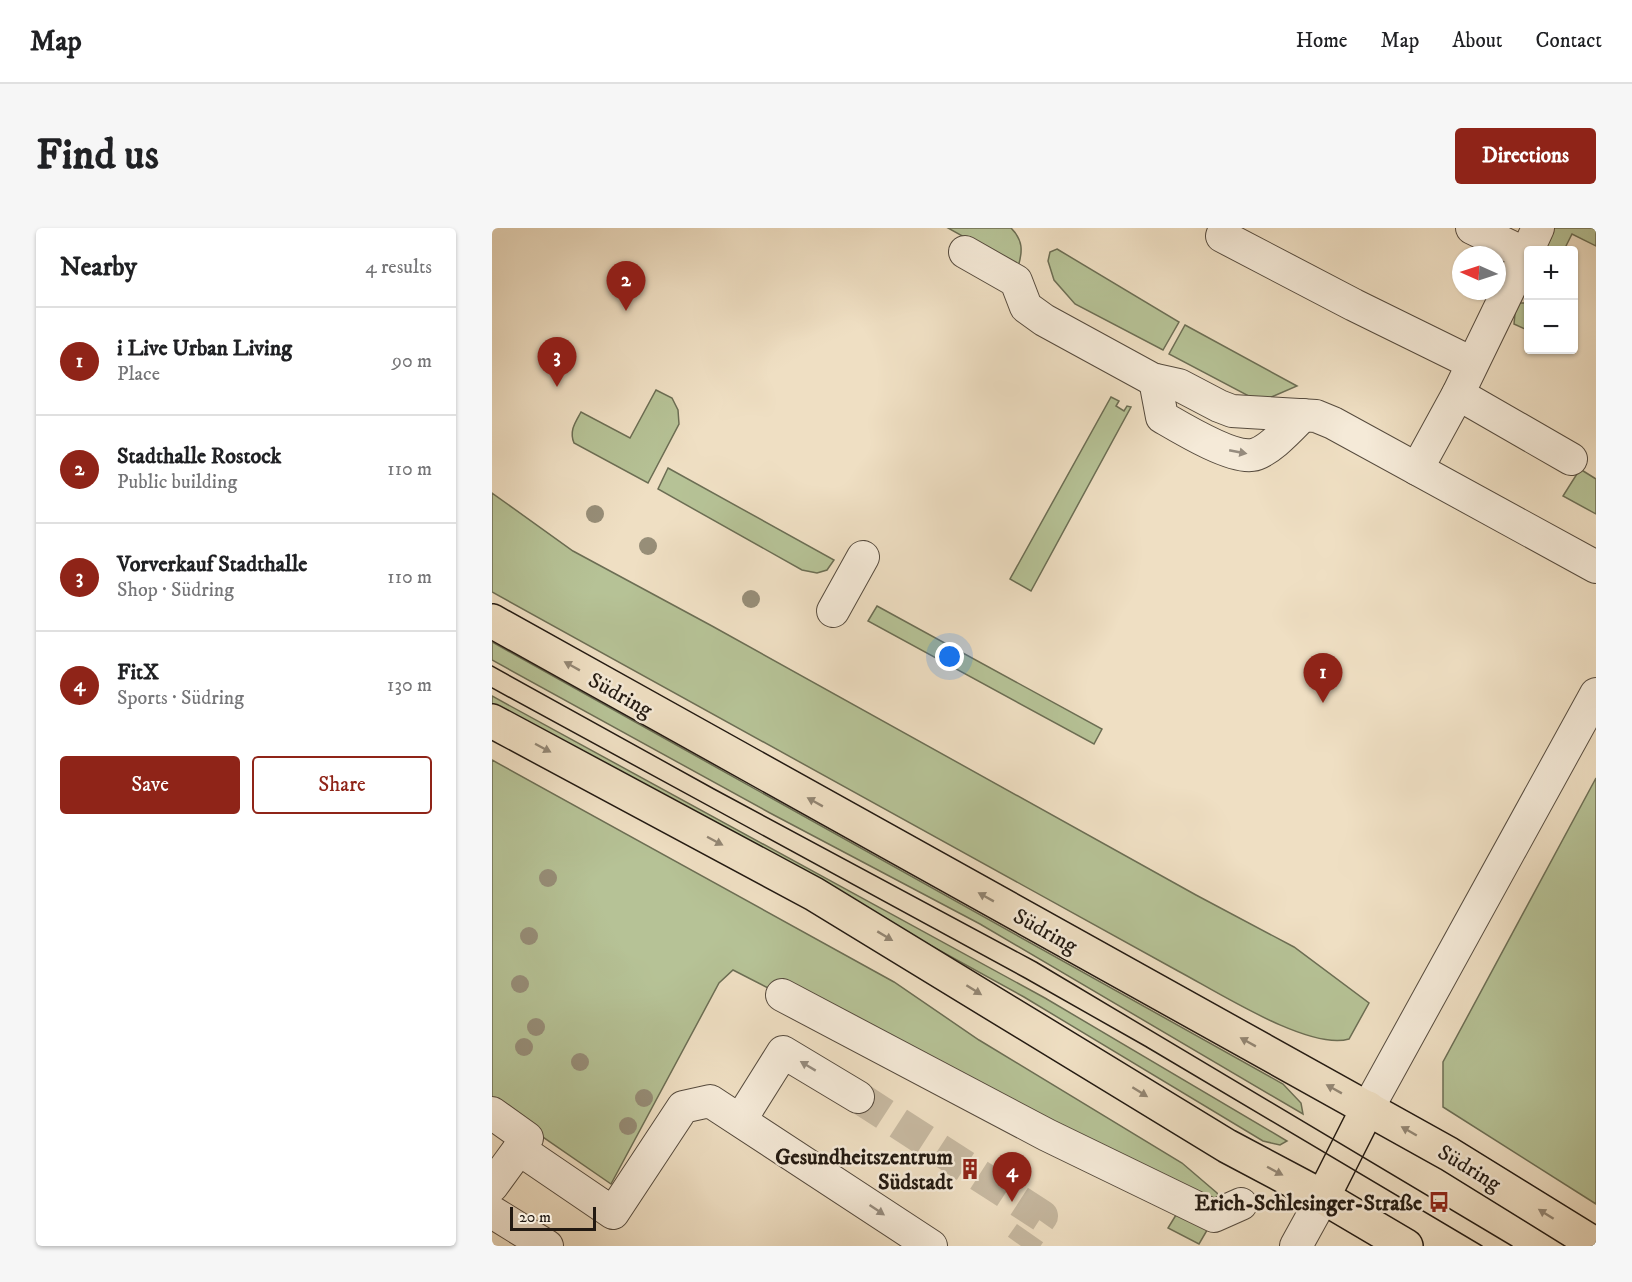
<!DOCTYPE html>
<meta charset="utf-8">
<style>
:root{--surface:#fff;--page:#f6f6f6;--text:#202124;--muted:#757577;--line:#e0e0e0;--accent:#8f2418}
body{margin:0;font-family:"IM FELL DW Pica",serif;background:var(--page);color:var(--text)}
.controls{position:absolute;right:18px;top:18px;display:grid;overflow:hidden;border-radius:6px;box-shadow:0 2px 4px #0004}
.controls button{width:54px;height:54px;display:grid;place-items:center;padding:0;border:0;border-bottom:2px solid var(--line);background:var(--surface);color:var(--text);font:30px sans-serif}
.compass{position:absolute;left:960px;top:18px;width:54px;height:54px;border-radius:50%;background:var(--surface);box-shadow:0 2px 4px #0004;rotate:273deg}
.scale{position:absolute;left:18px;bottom:15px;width:86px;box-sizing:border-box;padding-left:6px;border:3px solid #231a12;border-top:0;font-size:16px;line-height:21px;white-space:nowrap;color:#231a12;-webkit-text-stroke:4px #f5ead8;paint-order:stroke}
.you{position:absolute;left:458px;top:429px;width:21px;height:21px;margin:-15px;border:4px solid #fff;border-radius:50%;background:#1a73e8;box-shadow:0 0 0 9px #1a73e833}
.badge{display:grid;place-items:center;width:39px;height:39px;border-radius:50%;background:var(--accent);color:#fff;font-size:20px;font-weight:700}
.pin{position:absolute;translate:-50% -50px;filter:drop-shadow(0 2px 3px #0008)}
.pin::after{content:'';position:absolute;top:32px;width:21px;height:18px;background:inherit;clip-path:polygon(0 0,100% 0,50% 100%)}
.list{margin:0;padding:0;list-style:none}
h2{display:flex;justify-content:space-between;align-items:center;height:78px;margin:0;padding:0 24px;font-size:26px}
h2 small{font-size:20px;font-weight:400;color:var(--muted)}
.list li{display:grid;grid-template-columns:39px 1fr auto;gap:18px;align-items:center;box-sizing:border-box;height:108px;padding:0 24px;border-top:2px solid var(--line)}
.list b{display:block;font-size:22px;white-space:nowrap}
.list p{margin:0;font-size:20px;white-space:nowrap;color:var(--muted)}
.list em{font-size:20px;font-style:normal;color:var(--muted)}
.actions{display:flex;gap:12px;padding:18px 24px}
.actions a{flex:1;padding:14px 0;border:2px solid var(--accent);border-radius:6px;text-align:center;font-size:21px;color:var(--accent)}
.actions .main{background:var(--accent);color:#fff}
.map{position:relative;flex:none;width:1104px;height:1018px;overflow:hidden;border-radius:6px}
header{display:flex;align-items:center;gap:36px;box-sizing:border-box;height:84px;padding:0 30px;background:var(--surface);border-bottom:2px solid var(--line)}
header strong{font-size:28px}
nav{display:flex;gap:33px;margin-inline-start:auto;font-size:21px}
.intro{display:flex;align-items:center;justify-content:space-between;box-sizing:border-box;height:144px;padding:0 36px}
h1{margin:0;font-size:42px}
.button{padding:15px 27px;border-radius:6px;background:var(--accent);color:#fff;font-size:21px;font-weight:700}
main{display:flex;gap:36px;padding:0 36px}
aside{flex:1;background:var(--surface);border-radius:6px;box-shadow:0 2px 4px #0004}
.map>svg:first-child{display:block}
</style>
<header>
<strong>Map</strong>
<nav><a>Home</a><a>Map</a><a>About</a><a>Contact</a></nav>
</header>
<div class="intro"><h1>Find us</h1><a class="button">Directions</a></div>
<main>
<aside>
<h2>Nearby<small>4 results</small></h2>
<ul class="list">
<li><span class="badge">1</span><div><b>i Live Urban Living</b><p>Place</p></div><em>90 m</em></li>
<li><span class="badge">2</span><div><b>Stadthalle Rostock</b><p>Public building</p></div><em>110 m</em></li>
<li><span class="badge">3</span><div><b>Vorverkauf Stadthalle</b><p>Shop · Südring</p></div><em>110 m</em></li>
<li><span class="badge">4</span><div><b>FitX</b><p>Sports · Südring</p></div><em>130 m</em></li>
</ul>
<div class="actions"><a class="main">Save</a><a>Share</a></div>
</aside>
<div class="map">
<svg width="1104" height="1018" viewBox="0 0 1104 1018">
<rect width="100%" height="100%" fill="#efdfc3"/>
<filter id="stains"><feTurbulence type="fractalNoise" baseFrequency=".00333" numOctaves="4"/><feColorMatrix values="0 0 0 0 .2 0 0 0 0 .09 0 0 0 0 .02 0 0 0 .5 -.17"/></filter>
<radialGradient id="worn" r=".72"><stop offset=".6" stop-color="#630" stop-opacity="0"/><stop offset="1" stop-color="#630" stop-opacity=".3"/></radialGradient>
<g fill="#b6c296" stroke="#6c6e54" stroke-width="1.5">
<path d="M456 0H519C531 12 531 23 526 39Z"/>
<path d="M1055 0H1100L1104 2V18L1080 6 1072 22H1046Z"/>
<path d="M565 21 687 94 671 122 583 76 562 52 556 33 558 24Z"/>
<path d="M1036 68V98L1035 102 1022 96 1024 75H1033Z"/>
<path d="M693 97 805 158 768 174 677 126Z"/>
<path d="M164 162 180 170 186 182 187 196 156 255 82 215C77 203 83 195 89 184L138 210Z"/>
<path d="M619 169 627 173 624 178 632 183 635 178 639 179 539 363 518 351Z"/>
<path d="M176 240 342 332 335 342 325 345 310 342 166 261Z"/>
<path d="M1088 241 1104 251V286L1071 268Z"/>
<path d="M0 265 81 323 220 398 704 667 802 719 877 775 857 811C817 823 724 763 686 743L0 364Z"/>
<path d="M385 378 610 501 602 516 376 393Z"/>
<path d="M0 414 791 856 809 875 811 886 488 696 278 585 0 432Z"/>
<path d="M0 468 553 770 795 913 788 917 771 913 532 769 0 476Z"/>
<path d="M0 532 402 754 487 812 690 935 725 965 731 975 707 1016 676 1000 692 974 241 742 227 755 119 956 0 874Z"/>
<path d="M1104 550V976L951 879V834Z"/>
</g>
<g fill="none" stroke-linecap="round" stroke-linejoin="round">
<path stroke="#c6b8a0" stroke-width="32" stroke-dasharray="32 16" stroke-linecap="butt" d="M366 869 550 988 529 1018"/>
<defs>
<g id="minor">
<path d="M733 0 730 8 862 77 980 135"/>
<path d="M473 24 524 53 534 79 552 92 660 151 687 157 727 178 740 183 824 188 841 195 1104 339"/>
<path d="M1034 26 1046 0"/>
<path d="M663 152 670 189C689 200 738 230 760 227 776 225 800 198 811 187"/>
<path d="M966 166 1079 231"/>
<path d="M925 241 966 166 1034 26 980 0"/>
<path d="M341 383 371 329"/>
<path d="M290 767 555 907 722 988 749 976"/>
<path d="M876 880 1104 466"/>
<path d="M0 885 35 910 0 958"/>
<path d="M249 891 291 824 366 869"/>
<path d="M27 921 121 985 191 879 218 873 439 1018"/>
<path d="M0 984 55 1018"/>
<path d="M804 1018 831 969"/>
</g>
<g id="major">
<path d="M0 393 957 926 1104 1017"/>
<path d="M0 493 322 666 735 918 831 969 914 1018"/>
<path d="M831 969 876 880"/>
</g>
</defs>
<use href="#minor" stroke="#564b3e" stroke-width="34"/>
<use href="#major" stroke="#231a12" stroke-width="36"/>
<use href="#minor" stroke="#f5ead8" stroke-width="32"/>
<use href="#major" stroke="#efdfc3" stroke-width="33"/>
<g stroke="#231a12" stroke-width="1.5">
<path d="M0 438 222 561 544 734 1020 1018"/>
<path d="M0 460 533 750 653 818 990 1018"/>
</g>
</g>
<g fill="#978e78">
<circle cx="103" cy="286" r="9"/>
<circle cx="156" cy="318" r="9"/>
<circle cx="259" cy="371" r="9"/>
<circle cx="56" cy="650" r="9"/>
<circle cx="37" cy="708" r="9"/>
<circle cx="28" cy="756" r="9"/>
<circle cx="44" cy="799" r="9"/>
<circle cx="32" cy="819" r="9"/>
<circle cx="88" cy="834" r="9"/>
<circle cx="152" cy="870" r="9"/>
<circle cx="136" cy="898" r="9"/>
</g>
<defs><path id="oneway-solid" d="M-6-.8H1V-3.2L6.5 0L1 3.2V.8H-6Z" transform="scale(1.5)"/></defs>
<g fill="#968c7f">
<use href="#oneway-solid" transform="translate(746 224) rotate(11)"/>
<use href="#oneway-solid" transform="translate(316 838) rotate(-149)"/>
<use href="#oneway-solid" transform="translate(385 982) rotate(34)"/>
</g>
<g fill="#938673">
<use href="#oneway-solid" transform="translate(80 438) rotate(-151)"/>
<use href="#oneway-solid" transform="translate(51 520) rotate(28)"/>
<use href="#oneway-solid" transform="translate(323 574) rotate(-151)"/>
<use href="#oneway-solid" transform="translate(223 613) rotate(28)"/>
<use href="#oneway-solid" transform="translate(494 669) rotate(-151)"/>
<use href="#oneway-solid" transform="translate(393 708) rotate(31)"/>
<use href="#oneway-solid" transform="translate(482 762) rotate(32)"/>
<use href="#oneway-solid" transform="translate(756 814) rotate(-151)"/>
<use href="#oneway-solid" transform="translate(842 861) rotate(-151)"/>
<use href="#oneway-solid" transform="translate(648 864) rotate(32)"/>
<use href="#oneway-solid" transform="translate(917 903) rotate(-150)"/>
<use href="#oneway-solid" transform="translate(783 943) rotate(28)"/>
<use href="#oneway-solid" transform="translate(1054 986) rotate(-148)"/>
</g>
<defs>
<symbol id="building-bare" viewBox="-9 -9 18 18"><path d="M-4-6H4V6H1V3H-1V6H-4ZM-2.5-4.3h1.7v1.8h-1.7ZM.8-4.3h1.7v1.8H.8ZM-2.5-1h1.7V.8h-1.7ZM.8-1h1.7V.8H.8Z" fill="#8f2418" stroke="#f5ead8" stroke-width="2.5" paint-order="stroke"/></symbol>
<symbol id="bus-bare" viewBox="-9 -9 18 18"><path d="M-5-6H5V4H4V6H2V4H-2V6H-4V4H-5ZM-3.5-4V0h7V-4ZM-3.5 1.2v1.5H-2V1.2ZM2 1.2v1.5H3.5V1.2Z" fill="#8f2418" stroke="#f5ead8" stroke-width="2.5" paint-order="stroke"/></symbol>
</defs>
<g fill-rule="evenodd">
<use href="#building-bare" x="463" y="926" width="30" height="30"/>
<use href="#bus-bare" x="932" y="959" width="30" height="30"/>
</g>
<g text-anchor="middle" stroke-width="5" stroke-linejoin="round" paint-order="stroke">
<g font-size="22" fill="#231a12" stroke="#f5ead8">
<text transform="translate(129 466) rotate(29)" y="8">Südring</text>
<text transform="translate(554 702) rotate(29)" y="8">Südring</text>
<text transform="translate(978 939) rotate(31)" y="8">Südring</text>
</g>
<g font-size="22" font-weight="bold" fill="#231a12" stroke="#f5ead8" text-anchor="end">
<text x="461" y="936">Gesundheitszentrum<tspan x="461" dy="25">Südstadt</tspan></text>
<text x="930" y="982">Erich-Schlesinger-Straße</text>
</g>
</g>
<rect width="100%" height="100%" filter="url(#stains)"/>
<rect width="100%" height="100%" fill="url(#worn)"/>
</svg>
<div class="controls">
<button>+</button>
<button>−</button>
</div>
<svg class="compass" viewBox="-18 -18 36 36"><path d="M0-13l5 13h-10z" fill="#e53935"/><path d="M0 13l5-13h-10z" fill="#757577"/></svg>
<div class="scale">20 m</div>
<div class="you"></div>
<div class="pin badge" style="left:831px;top:475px">1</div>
<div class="pin badge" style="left:134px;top:83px">2</div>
<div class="pin badge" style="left:65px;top:159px">3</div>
<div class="pin badge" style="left:520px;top:974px">4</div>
</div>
</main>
